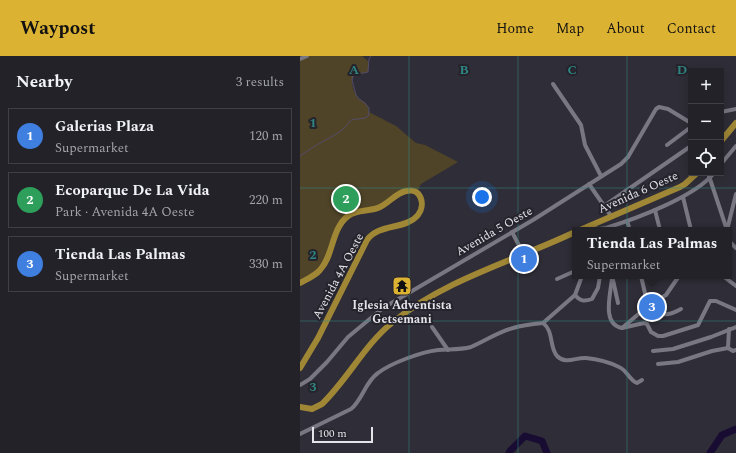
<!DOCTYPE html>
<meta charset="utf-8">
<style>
:root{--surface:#232229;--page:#2b2a31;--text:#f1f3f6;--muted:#a3a4a8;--line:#403f46;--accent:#dcb233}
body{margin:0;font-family:Spectral,serif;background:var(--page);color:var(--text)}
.controls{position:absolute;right:12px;top:12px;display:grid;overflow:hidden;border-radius:0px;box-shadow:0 2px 10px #0003}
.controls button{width:36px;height:36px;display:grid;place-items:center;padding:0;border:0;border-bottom:1px solid var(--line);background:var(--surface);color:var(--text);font:20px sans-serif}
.scale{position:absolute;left:12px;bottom:10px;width:61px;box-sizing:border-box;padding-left:4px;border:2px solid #e4e3e9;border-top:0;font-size:11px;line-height:14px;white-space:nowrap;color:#e4e3e9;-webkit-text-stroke:3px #25232c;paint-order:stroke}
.you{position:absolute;left:182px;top:141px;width:14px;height:14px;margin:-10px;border:3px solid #fff;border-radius:50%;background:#1a73e8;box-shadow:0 0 0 6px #1a73e833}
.badge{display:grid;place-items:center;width:26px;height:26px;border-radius:50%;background:var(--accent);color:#fff;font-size:13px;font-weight:700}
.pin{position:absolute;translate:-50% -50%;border:2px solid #fff;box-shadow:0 1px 4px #0006}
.popup{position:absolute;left:272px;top:171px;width:160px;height:52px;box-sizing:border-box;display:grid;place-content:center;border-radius:0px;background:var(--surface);filter:drop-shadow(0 1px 3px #0005);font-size:13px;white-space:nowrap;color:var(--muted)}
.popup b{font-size:15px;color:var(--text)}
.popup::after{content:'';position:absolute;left:50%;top:100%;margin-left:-8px;border:8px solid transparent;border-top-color:var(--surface)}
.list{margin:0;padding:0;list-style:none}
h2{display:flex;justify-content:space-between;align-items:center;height:52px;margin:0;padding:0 16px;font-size:17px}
h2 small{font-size:13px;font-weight:400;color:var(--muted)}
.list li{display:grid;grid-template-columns:26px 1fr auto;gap:12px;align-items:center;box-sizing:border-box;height:56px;margin:0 8px 8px;padding:0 8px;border:1px solid var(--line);border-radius:0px}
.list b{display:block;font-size:15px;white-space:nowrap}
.list p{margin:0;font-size:13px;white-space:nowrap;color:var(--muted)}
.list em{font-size:13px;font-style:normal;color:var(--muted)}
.icon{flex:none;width:22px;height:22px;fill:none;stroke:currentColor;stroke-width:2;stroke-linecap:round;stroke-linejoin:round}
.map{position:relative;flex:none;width:436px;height:397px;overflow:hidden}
header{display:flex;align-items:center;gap:24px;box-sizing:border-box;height:56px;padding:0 20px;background:var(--accent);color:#111}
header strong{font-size:19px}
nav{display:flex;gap:22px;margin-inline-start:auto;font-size:14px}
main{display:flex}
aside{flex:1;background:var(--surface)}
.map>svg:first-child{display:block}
</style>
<header>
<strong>Waypost</strong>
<nav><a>Home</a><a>Map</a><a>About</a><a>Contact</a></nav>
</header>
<main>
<aside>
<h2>Nearby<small>3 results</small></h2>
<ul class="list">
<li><span class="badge" style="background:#3f7fe0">1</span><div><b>Galerias Plaza</b><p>Supermarket</p></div><em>120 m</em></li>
<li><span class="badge" style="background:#2e9e5b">2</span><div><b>Ecoparque De La Vida</b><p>Park · Avenida 4A Oeste</p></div><em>220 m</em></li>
<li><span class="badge" style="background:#3f7fe0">3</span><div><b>Tienda Las Palmas</b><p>Supermarket</p></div><em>330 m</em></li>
</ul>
</aside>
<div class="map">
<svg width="436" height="397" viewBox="0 0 436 397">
<rect width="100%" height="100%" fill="#2f2d37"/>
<path fill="#4f4428" d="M7 0H62L69 6 68 16C64 18 59 17 56 19 48 23 54 37 58 42 60 44 64 45 66 48 68 50 69 53 69 56L96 70 116 87 125 89 158 106 121 128 117 136 109 134 84 149 46 161 22 212 0 227V3Z"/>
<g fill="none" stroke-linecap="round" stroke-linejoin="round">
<path stroke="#554c6a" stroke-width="1" d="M0 100C7 95 15 90 22 86 36 78 41 77 51 64L65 62 68 60 69 56V52L65 47 59 43 56 39 52 24 53 20 58 18 68 16 69 3 71 0"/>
<g stroke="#180c33" stroke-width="7">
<path d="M209 397 210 395 225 380 242 385 247 397"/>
<path d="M410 397 422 379 436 373"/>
</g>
<g stroke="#797782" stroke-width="4">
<path d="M0 3 7 0"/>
<path d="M253 28 281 69 285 89 301 120"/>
<path d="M421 56 436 53"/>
<path d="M367 89 391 71"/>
<path d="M421 108 436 90"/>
<path d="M408 117 427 174"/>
<path d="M289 128 311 160"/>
<path d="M383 141 391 174"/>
<path d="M304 150 391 90"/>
<path d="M355 154 360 174"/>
<path d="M327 165 330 174"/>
<path d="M287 171 299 173 306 172C335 163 395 141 414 117"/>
<path d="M427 174 436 138"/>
<path d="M212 176 224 199"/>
<path d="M429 185 436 192"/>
<path d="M312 220C312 234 300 268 322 272L344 267 347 268 351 276 358 280H363L398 269 410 245H416L436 254"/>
<path d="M341 220 348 250C360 260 367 261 381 253"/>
<path d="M423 220 436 230"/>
<path d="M257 223 275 215"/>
<path d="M313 224 318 247"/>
<path d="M275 239C280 245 284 246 292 243L298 232 300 220"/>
<path d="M243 267C254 275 249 291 257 300 266 309 276 301 286 302 297 303 309 306 319 311 327 314 329 324 337 327L342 324"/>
<path d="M243 267 275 239 282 220"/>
<path d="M132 271 148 294"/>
<path d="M322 272 348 250 366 239 379 220"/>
<path d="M428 292 429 273"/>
<path d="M353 295 373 293 411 281 436 271"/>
<path d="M358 308 378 306 412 295 428 292 433 295 436 294"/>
<path d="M0 329 10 323 27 306 48 281 83 252 233 164 321 108 328 101 356 53 359 51 368 53 391 67"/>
<path d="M0 378 51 353C63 343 65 326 78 317 91 307 121 296 138 294 149 293 160 294 171 291 185 285 198 276 213 272 223 269 233 268 243 267"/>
</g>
<g stroke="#a08736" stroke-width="6">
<path d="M421 85 436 67"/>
<path d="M280 174 380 131 385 128 397 117"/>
<path d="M0 227C7 223 15 220 20 214 34 199 31 173 48 160 57 153 70 156 80 151 89 147 96 137 106 135 121 131 126 149 118 159 106 174 79 167 67 184L18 282 0 312"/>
<path d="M0 351 12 353 22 348C48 323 65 288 93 266 146 223 214 205 275 176"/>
</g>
</g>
<path fill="none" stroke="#2f8680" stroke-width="1" stroke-opacity="0.55" d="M109 0V397M218 0V397M327 0V397M0 132H436M0 265H436"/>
<defs>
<symbol id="temple-square" viewBox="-11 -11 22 22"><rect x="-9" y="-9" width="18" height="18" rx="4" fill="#dcb233" stroke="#25232c"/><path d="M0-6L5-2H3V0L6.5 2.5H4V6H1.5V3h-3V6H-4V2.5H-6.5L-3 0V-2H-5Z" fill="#111"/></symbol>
</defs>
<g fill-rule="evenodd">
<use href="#temple-square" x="91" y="219" width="22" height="22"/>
</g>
<g text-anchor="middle" stroke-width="4" stroke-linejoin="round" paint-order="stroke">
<g font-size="12" fill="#e4e3e9" stroke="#25232c">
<text transform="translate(338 136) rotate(-24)" y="4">Avenida 6 Oeste</text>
<text transform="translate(194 175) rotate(-30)" y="4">Avenida 5 Oeste</text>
<text transform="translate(38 220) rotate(-62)" y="4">Avenida 4A Oeste</text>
</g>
<g font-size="12" font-weight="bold" fill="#e4e3e9" stroke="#25232c">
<text x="102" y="253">Iglesia Adventista<tspan x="102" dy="14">Getsemani</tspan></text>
</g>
</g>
<g font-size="13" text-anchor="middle" font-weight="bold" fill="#2f8680" stroke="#25232c" stroke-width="4" stroke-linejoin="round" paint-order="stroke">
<text x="54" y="18">A</text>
<text x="164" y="18">B</text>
<text x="272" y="18">C</text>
<text x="382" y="18">D</text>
<text x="13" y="71">1</text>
<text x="13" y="203">2</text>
<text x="13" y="335">3</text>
</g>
</svg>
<div class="controls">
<button>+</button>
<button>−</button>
<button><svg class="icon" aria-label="locate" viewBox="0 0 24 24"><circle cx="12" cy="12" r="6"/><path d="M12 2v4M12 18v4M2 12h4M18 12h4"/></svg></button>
</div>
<div class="scale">100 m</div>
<div class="you"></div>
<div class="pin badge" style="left:224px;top:203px;background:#3f7fe0">1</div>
<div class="pin badge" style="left:46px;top:143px;background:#2e9e5b">2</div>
<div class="pin badge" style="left:352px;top:251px;background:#3f7fe0">3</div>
<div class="popup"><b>Tienda Las Palmas</b>Supermarket</div>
</div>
</main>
